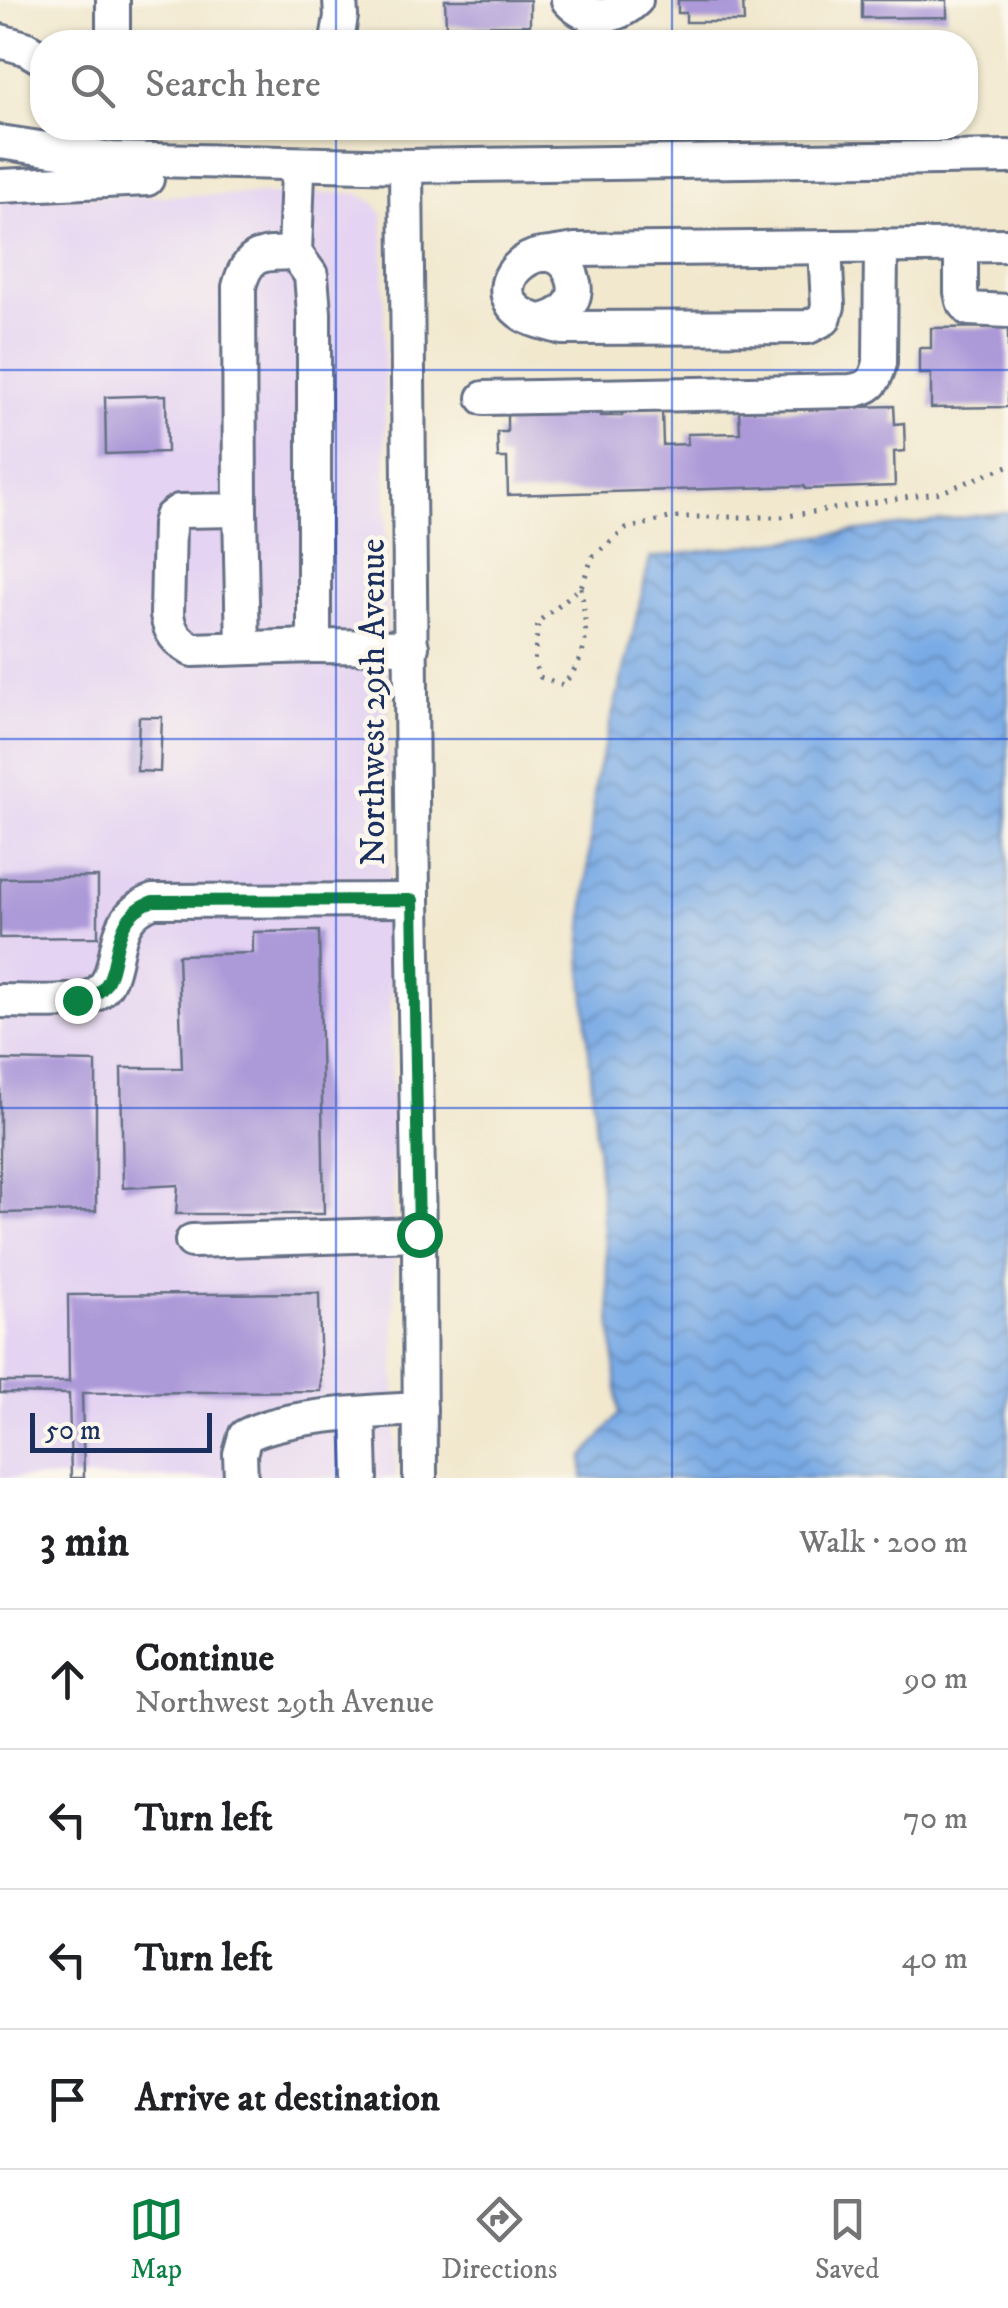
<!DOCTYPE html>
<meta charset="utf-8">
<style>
:root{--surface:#fff;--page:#f2f2f2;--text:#202124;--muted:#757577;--line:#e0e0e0;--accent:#0b8043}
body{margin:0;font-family:"IM FELL DW Pica",serif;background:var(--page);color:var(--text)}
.scale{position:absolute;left:30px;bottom:25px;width:182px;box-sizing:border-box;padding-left:10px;border:5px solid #1b2f5e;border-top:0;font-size:28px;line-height:35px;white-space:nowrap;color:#1b2f5e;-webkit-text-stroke:8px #fbf7ec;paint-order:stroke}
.stop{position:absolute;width:30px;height:30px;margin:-22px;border:8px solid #0b8043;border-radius:50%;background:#fff}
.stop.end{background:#0b8043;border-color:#fff;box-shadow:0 2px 10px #0008}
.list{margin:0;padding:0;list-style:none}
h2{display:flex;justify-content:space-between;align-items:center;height:130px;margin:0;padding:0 40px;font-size:42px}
h2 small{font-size:32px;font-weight:400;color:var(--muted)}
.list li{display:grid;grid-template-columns:65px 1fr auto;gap:30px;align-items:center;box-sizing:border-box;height:140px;padding:0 40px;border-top:2px solid var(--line)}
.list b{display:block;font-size:38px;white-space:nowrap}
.list p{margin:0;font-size:32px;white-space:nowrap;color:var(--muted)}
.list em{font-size:32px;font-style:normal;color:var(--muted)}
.icon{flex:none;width:55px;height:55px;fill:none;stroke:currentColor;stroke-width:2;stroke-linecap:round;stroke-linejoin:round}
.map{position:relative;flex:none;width:1008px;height:1478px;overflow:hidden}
.search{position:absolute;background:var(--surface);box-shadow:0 2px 8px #0004;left:30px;right:30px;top:30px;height:110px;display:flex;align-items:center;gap:25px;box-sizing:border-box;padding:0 35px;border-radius:40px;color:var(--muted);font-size:38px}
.sheet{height:690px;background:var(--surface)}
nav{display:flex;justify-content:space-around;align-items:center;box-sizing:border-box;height:140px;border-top:2px solid var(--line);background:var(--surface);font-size:28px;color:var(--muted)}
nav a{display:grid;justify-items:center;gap:5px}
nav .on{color:var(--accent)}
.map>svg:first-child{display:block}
</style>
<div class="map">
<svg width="1008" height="1478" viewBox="0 0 1008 1478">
<defs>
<pattern id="water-waves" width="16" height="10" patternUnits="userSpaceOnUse" patternTransform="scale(2.5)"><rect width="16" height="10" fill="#7aabe5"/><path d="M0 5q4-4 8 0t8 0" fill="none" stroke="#638cbd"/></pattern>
</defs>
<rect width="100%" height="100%" fill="#fbf7ec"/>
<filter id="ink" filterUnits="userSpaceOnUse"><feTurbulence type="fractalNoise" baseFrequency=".01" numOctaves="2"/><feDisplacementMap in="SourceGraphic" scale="20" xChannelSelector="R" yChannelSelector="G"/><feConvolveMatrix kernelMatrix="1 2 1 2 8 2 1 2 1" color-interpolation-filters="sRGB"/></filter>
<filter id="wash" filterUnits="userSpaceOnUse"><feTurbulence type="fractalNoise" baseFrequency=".0048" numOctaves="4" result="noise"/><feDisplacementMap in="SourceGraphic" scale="40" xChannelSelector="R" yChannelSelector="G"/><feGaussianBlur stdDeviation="2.25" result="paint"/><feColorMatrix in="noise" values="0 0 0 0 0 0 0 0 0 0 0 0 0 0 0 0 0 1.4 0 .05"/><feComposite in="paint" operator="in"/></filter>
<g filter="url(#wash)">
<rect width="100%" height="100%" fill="#f1e8ce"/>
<path fill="#e4d3f2" d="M357 193 374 203 383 215 396 1478H0V198Z"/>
<path fill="url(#water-waves)" stroke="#4a6da2" stroke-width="2.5" d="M1008 512V1478H583V1458L619 1414 581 953 595 782 630 647 650 558Z"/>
<g id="blocks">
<g fill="#ac99d8">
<path d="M445 0H530V25L446 26Z"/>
<path d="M678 0H743L744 22H686V13H678Z"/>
<path d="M862 0H947V17L862 18Z"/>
<path d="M1008 327V407L931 408V374H919V348H931V328Z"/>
<path d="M166 395 167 452 106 454 105 397Z"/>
<path d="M894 406 895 424 904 423 905 451 894 452 895 486 805 489 804 486 508 495 507 458H498L497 432H507V413L600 410V416H622V412L662 411 663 445 688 444 687 434 740 433 739 410Z"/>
<path d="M139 717H162L160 772 137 771Z"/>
<path d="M98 877V937L0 938V878Z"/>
<path d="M319 931 324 1214H176L178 1185 123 1188 121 1068H182L178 955 253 953V932Z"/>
<path d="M0 1060 96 1062V1211L0 1213Z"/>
<path d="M319 1293 321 1391 82 1393 84 1478H71L69 1394 0 1393V1382H69L68 1295Z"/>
</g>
</g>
</g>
<g filter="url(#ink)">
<use href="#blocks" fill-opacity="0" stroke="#667085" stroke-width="2.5"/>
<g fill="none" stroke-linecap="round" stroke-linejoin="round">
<defs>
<g id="minor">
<path d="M113 0V42"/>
<path d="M568 0C588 22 615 20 636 0"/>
<path d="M0 41 25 48 42 58"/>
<path d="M337 42 341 16 340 0"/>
<path d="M0 142 112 159 406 166 1008 157"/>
<path d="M406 166 413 900 419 1234 420 1478"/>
<path d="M298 172 295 253 311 275 314 313V646L412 647"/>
<path d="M0 186 147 179"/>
<path d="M961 246V292L963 301 969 309 1008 311"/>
<path d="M295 253C263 254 248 251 239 287L240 510 179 511 171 517 169 524 167 615C170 633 176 640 192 650L314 646"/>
<path d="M544 255 575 250 1008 245"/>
<path d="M539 321C560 318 581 303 573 279 556 220 472 283 524 315 535 322 550 324 562 328L808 327 824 319 828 306 825 247"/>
<path d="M484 398 850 391C870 388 875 383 880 363L881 246"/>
<path d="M240 510 243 648"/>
<path d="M0 1001C22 1001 76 1005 94 995 129 976 101 920 153 901L413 900"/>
<path d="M192 1241 419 1234"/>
<path d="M359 1413 361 1478"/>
<path d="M241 1478 240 1454 245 1436C285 1414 372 1412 420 1409"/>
</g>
</defs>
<use href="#minor" stroke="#667085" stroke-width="38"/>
<path stroke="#667085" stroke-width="5" stroke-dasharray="2.5 8" stroke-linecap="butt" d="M581 587C586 629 593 649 563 685L540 677 534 663 538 622 581 587 593 556 626 529 673 517H781L942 492 1008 466"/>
<use href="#minor" stroke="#fff" stroke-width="32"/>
</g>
</g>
<g fill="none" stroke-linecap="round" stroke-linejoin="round" filter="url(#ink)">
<path stroke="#0b8043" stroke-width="12" d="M77 1000C78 1000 92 997 93 996 128 979 101 920 153 901L413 900 419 1234"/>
</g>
<path fill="none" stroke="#1d4ed8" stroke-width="2.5" stroke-opacity="0.55" d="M336 0V42M672 0V42M336 128V1478M672 128V1478M0 370H1008M0 739H1008M0 1108H1008"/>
<g text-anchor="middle" stroke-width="9" stroke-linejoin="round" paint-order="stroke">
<g font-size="35" fill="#1b2f5e" stroke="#fbf7ec">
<text transform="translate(372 702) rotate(-90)" y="12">Northwest 29th Avenue</text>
</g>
</g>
</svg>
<div class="scale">50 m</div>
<div class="stop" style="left:419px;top:1234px"></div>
<div class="stop end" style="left:77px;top:1000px"></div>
<div class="search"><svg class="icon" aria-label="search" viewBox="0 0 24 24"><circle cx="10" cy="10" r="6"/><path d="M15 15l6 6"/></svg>Search here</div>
</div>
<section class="sheet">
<h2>3 min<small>Walk · 200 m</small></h2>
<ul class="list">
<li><svg class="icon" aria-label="ahead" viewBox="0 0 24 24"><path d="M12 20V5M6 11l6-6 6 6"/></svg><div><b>Continue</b><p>Northwest 29th Avenue</p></div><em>90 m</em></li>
<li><svg class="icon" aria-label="left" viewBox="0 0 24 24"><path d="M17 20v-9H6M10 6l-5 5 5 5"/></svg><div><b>Turn left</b></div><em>70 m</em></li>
<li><svg class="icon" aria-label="left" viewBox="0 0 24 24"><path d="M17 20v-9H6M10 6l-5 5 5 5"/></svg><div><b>Turn left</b></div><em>40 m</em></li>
<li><svg class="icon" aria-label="arrive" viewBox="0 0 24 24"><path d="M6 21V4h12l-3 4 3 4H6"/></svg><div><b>Arrive at destination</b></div></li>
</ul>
</section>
<nav>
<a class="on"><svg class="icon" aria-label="map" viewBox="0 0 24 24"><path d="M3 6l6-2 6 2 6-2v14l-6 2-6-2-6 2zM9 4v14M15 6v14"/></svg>Map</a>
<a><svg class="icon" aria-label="directions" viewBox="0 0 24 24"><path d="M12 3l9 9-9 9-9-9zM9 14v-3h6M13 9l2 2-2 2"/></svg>Directions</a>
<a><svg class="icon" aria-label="saved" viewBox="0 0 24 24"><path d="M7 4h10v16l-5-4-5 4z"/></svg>Saved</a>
</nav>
